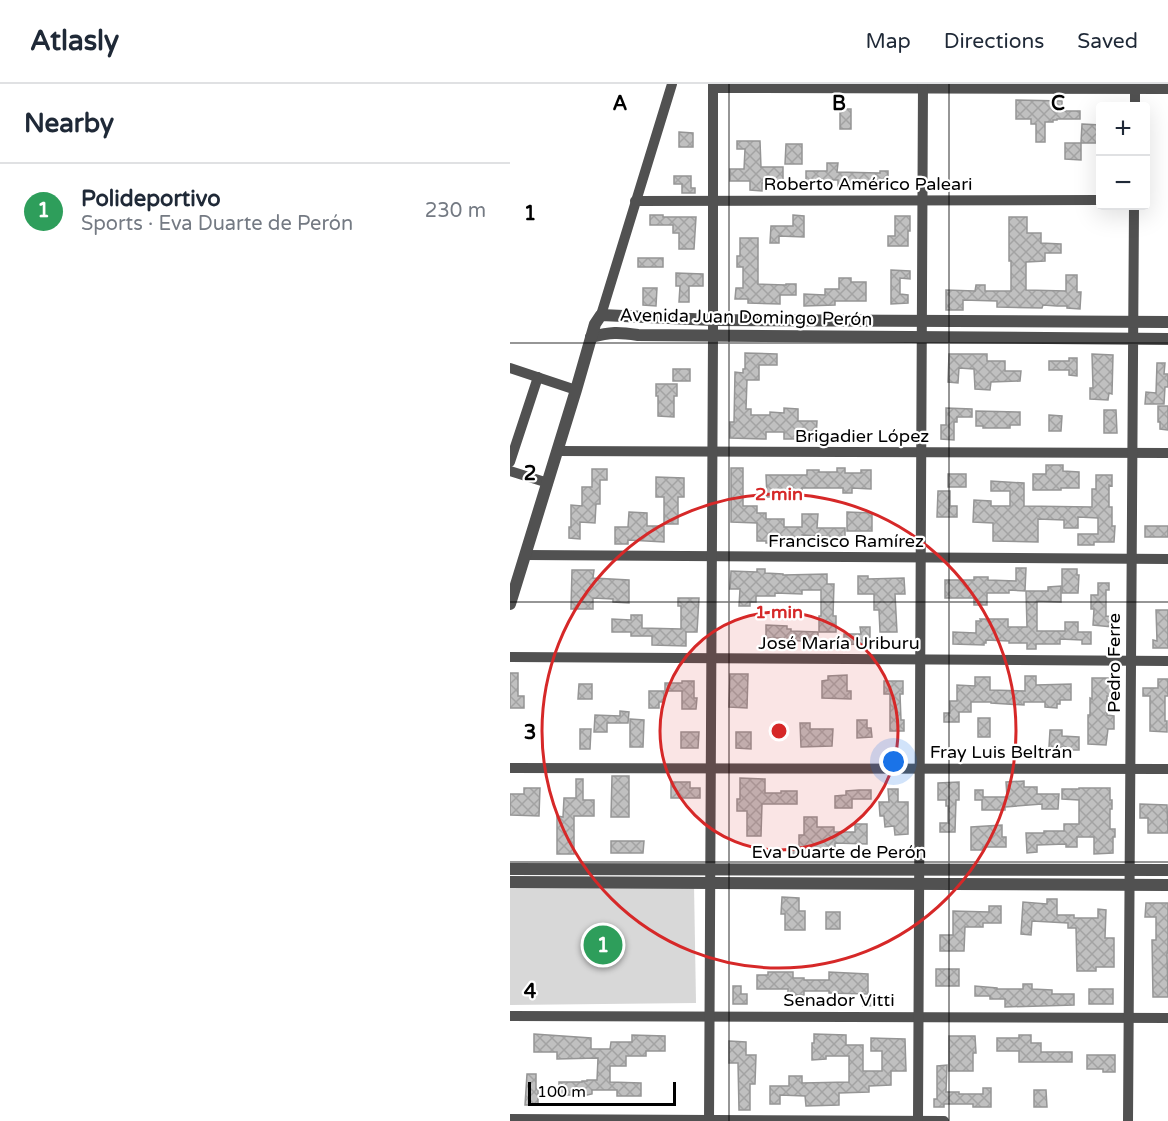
<!DOCTYPE html>
<meta charset="utf-8">
<style>
:root{--surface:#fff;--page:#f2f2f3;--text:#1f2937;--muted:#747a83;--line:#e0e1e3;--accent:#000}
body{margin:0;font-family:"Varela Round",sans-serif;background:var(--page);color:var(--text)}
.controls{position:absolute;right:18px;top:18px;display:grid;overflow:hidden;border-radius:6px;box-shadow:0 6px 24px #0002}
.controls button{width:54px;height:54px;display:grid;place-items:center;padding:0;border:0;border-bottom:2px solid var(--line);background:var(--surface);color:var(--text);font:30px sans-serif}
.scale{position:absolute;left:18px;bottom:15px;width:148px;box-sizing:border-box;padding-left:6px;border:3px solid #000;border-top:0;font-size:16px;line-height:21px;white-space:nowrap;color:#000;-webkit-text-stroke:4px #fff;paint-order:stroke}
.you{position:absolute;left:384px;top:678px;width:21px;height:21px;margin:-15px;border:4px solid #fff;border-radius:50%;background:#1a73e8;box-shadow:0 0 0 9px #1a73e833}
.badge{display:grid;place-items:center;width:39px;height:39px;border-radius:50%;background:var(--accent);color:#fff;font-size:20px;font-weight:700}
.pin{position:absolute;translate:-50% -50%;border:3px solid #fff;box-shadow:0 2px 6px #0006}
.list{margin:0;padding:0;list-style:none}
h2{display:flex;justify-content:space-between;align-items:center;height:78px;margin:0;padding:0 24px;font-size:26px}
h2 small{font-size:20px;font-weight:400;color:var(--muted)}
.list li{display:grid;grid-template-columns:39px 1fr auto;gap:18px;align-items:center;box-sizing:border-box;height:96px;padding:0 24px;border-top:2px solid var(--line)}
.list b{display:block;font-size:22px;white-space:nowrap}
.list p{margin:0;font-size:20px;white-space:nowrap;color:var(--muted)}
.list em{font-size:20px;font-style:normal;color:var(--muted)}
.map{position:relative;flex:none;width:658px;height:1037px;overflow:hidden}
header{display:flex;align-items:center;gap:36px;box-sizing:border-box;height:84px;padding:0 30px;background:var(--surface);border-bottom:2px solid var(--line)}
header strong{font-size:28px}
nav{display:flex;gap:33px;margin-inline-start:auto;font-size:21px}
main{display:flex}
aside{flex:1;background:var(--surface)}
.map>svg:first-child{display:block}
</style>
<header>
<strong>Atlasly</strong>
<nav><a>Map</a><a>Directions</a><a>Saved</a></nav>
</header>
<main>
<aside>
<h2>Nearby<small></small></h2>
<ul class="list">
<li><span class="badge" style="background:#2e9e5b">1</span><div><b>Polideportivo</b><p>Sports · Eva Duarte de Perón</p></div><em>230 m</em></li>
</ul>
</aside>
<div class="map">
<svg width="658" height="1037" viewBox="0 0 658 1037">
<defs>
<pattern id="building-cross-hatch" width="8" height="8" patternUnits="userSpaceOnUse" patternTransform="scale(1.5)"><rect width="8" height="8" fill="#c0c0c0"/><path d="M0 0l8 8M0 8l8-8" fill="none" stroke="#a3a3a3"/></pattern>
</defs>
<rect width="100%" height="100%" fill="#fff"/>
<path fill="#d8d8d8" d="M184 800 186 919 0 921V803Z"/>
<g fill="url(#building-cross-hatch)" stroke="#959595" stroke-width="1.5">
<path d="M506 16 552 17V27H570V35H547V36H543V38H535V58H526V40H521V35H506Z"/>
<rect x="330" y="25" width="11" height="20"/>
<path d="M572 40 591 41V59H571Z"/>
<path d="M169 48 183 49V63H169Z"/>
<path d="M227 57H250L251 83H273V99H252V107L240 106V97H220V85H234L235 65H227Z"/>
<path d="M555 59H571V76L555 75Z"/>
<path d="M276 60H292V80H275Z"/>
<path d="M317 79H328L327 88 370 89V87H378V100L338 99V104L328 103V96H309V99H296V87H317Z"/>
<path d="M164 92H181V104H185V109H172V100H164Z"/>
<path d="M140 131H153V133H186L184 165H169V149H163V141H140Z"/>
<path d="M283 131 294 132V153L269 152V159H260L261 142H283Z"/>
<path d="M385 132H400V147H398V162H378V152H385Z"/>
<path d="M499 133H517V149H531V159L551 160V169H535V177L516 178V206L556 207V191H567V208H571L570 225 557 224V222H547L533 221 532 224 487 223V217L453 216V226H436V206L465 207 466 201H475V207H501V177H499Z"/>
<path d="M230 154H248V200L276 201V200H286V211H270V220L238 219V215H225L226 204H233V183H227V172H230Z"/>
<rect x="128" y="174" width="25" height="9"/>
<path d="M381 186 400 187V195L390 194V210L398 211V219L381 220Z"/>
<path d="M166 189 193 190V202H179V218H169L170 202H166Z"/>
<path d="M329 194H341V198H356V217H325V221L294 222V210L315 211V205H329Z"/>
<path d="M133 204H147L146 222 133 221Z"/>
<path d="M235 269 267 270V281H249V296H237L236 325H241V331H260V328L274 329V324L288 325V337H307L306 355H274V348H256V355L220 354V338H224L225 288 233 289V285H235Z"/>
<path d="M439 270H477V277H495V287H511L510 297 481 298 480 306 465 305 464 285 449 284 448 299 438 298Z"/>
<path d="M582 270 603 271 602 310 599 309 598 316 580 315V304H583Z"/>
<path d="M559 274H567V292L559 291V286H539V277H559Z"/>
<path d="M647 279H655L654 290H658V303H655L654 320H635L636 308 646 309Z"/>
<rect x="163" y="285" width="17" height="12"/>
<path d="M146 300H167V312H164V333L148 332V312H146Z"/>
<path d="M648 322H658V346L650 345V338H648Z"/>
<path d="M436 324 462 325V333H447V338H444V356L431 355V341H436Z"/>
<path d="M594 326H606L607 349H594Z"/>
<path d="M466 327 510 328V341H500V344H473V342H466Z"/>
<path d="M539 331 552 332 551 347H539Z"/>
<path d="M536 381H553V387L569 388V404H551V406H523V390H536Z"/>
<path d="M221 384H233V422H247V429H256V435H274V443H292V430H308L307 444H335V456H327V454L315 453V452L292 451V459H256V457H247V439L221 438Z"/>
<path d="M327 384H335V389H351V386H361V405L342 404V409H333V404H292V411H271V413H257L256 391H297V386H309V388H327Z"/>
<path d="M82 385H97V396H90V420H86L85 439 70 438V455L59 454V443H61V421L72 422V403H82Z"/>
<rect x="438" y="390" width="18" height="13"/>
<path d="M586 391H602V402L599 401V423H602V442H605L604 458H584V461H568V450H588V434L568 433V444H554V436L528 435V458L483 457V439L463 438 464 416 481 417V422H500V407H481V397L514 399V422L582 423V405H586Z"/>
<path d="M146 393 174 394V413H168V440H154V413H146Z"/>
<path d="M428 407H440V422H447V433H427Z"/>
<path d="M119 428 137 429V442H154V458L118 456V460H105V443H118Z"/>
<path d="M337 428 362 429V447H337Z"/>
<rect x="635" y="442" width="23" height="11"/>
<path d="M506 484H516L515 507 499 506V509H477V521H464V514H435V496H464V493H478V496L506 497Z"/>
<path d="M247 485H255V489L273 490V491L317 490V500H324L323 532H326V548H309V532H311V506H292V510L265 509V512H246V518H240V522H229L230 505H220L221 487 247 488Z"/>
<path d="M552 485H567V491H569L568 509H552Z"/>
<path d="M62 486H84L83 494 119 496V519L103 518V515L83 514V525H61Z"/>
<path d="M348 492H358V495L394 494 395 510H385L387 548H370L369 526H364V510H348Z"/>
<path d="M588 499H599V506H596V532L603 533 602 543 583 541 584 525H581V511H588Z"/>
<path d="M551 502V518L527 517V547H555V538H568V548H581V560H572V556L550 555V560H526V565H517V559H499V557L476 556V559H474V561L443 560V548L466 549V537H471L470 535H498V543H517L516 507H538V503Z"/>
<path d="M168 514H189L187 548H176V562L142 561V552H121V548H102V535L121 536V531H132V544L171 545V522H168Z"/>
<path d="M646 526H658V564H643V556L647 557Z"/>
<path d="M256 541 277 542V545H281V547L308 548V563H293V557L272 556V554H256Z"/>
<path d="M350 543H360V559L334 561V550H351Z"/>
<path d="M0 589H8V612H14V624H0Z"/>
<path d="M220 590H238L237 624 219 623Z"/>
<path d="M337 591V607H341V615L312 614V597L318 596V592Z"/>
<path d="M515 592H526V601L561 600V616H550V620H547V624L535 623V618H514V621L481 619V618H461V628H449V638H434V629H440V617H447V601L465 602V593H480V606L515 607Z"/>
<path d="M582 594H602V612H597V631L604 632V645H598L596 661 578 660V631H580V614L582 615Z"/>
<path d="M648 595H658V612H655V637H657V648L640 647V612H633V604H648Z"/>
<path d="M172 597H184V614H187L186 625H172V607H155V599H172Z"/>
<path d="M374 597H393V610H390L391 636H394V647H380V610H374Z"/>
<path d="M69 600H82V615H68Z"/>
<path d="M139 607H154V618H149V624H139Z"/>
<path d="M110 627 119 628 118 639H97V648H84L85 631 110 632Z"/>
<rect x="468" y="634" width="12" height="19"/>
<path d="M120 635 134 636 133 663H120Z"/>
<path d="M347 636H357V644H361L362 653 347 654Z"/>
<path d="M290 639H300V645H323L322 662 291 663Z"/>
<path d="M70 645H81L80 665H70Z"/>
<path d="M540 646H552V652L569 653V666H556V663H539Z"/>
<path d="M171 648H189L188 664H171Z"/>
<path d="M226 648H241V665L226 664Z"/>
<path d="M102 692H119V733H101Z"/>
<path d="M230 694 255 695V709H271V707H287V720H252L251 752H237V727H227V715H230Z"/>
<path d="M66 695H73V716H84V732H64V770H47V732L53 733 54 714H66Z"/>
<path d="M514 697V703H527V710H549L548 725H532V720L495 723V726H472V716H465V706H473V713H497L496 698Z"/>
<path d="M161 698H180V704H190V714H161Z"/>
<path d="M449 698V716H446L445 748H430V739H438V722H436V716H428V699Z"/>
<path d="M14 704H30L29 732 0 731V710H14Z"/>
<path d="M569 704H600V716H602V725H600V745H605V753H603V769L584 770V753H567V763H556V760L527 761V768L517 769 516 749H534V747H554V740H569V716L552 715V705H569Z"/>
<path d="M378 705H388V718H398V750L385 751 384 742 375 743 374 732H370L369 718H379Z"/>
<path d="M349 706H361V715H342V724H325V712L336 711V707Z"/>
<path d="M630 720 657 721 658 749H638V734H630Z"/>
<path d="M294 733H307V743H324V748H345V740H357V760L325 759V766H315V771H283V763H289V751H294Z"/>
<path d="M492 741V753H496V763H473V766H461V743Z"/>
<path d="M101 757H134L133 769H101Z"/>
<path d="M272 813 289 814V827H295V846H275V830H271Z"/>
<path d="M537 815H547V831H564V834H588V825L596 826 595 854H604V883H586V887H567L566 844H558V839L522 837 521 851 511 850 513 818 537 820Z"/>
<path d="M636 819H658V869H657L658 913H643L642 856H646V833H635Z"/>
<path d="M479 822H491V839H473V843H455L454 867H430V851H443V827L479 828Z"/>
<rect x="316" y="828" width="14" height="17"/>
<rect x="426" y="885" width="23" height="17"/>
<path d="M258 888H283V894H294V896H319V888L358 890V910L319 909V907H294V911H278V905H247V891H258Z"/>
<path d="M513 900H522V905L542 906V910H564V921L495 923V915H480V912H465V902L487 904V905H513Z"/>
<path d="M223 902H231V910H237V920H223Z"/>
<rect x="579" y="905" width="24" height="15"/>
<path d="M353 914H378V921L353 922Z"/>
<path d="M24 950 81 954V965H100L101 958H122V951L155 952V967H136V972H116V982H100V998L131 999V1012H107V1006H82V1010L77 1011H49V998H72V997H77V996H87L88 974 47 975V968H24Z"/>
<path d="M304 950 336 951V961H353V987H372V967H361V954L395 955 396 987H381V1001L359 1002V1008L329 1009V1021L296 1022 295 1012 270 1011V1020H260V1002H279V992H292V999L339 998V972H316V975L302 976V959H304Z"/>
<path d="M509 951H521V959H531V968H562V978H509V967H487V954H509Z"/>
<path d="M439 952H465L466 969H463V987H439Z"/>
<path d="M219 957 236 958V971H246L245 1000H240V1026H229L228 979H219Z"/>
<path d="M577 971H605V988H593V985H577Z"/>
<path d="M437 981 436 1008H449V1010H473V1004H481V1023H463V1020H434V1023H424V1015H427V982Z"/>
<path d="M17 990H26V1005H28V1021H15Z"/>
<path d="M524 1006H536L537 1023H524Z"/>
</g>
<g fill="none" stroke-linecap="round" stroke-linejoin="round">
<g stroke="#515151" stroke-width="10">
<path d="M203 4 658 5"/>
<path d="M625 22V0"/>
<path d="M125 117 590 116"/>
<path d="M91 231 162 0"/>
<path d="M0 284 66 306"/>
<path d="M47 367 658 369"/>
<path d="M0 378 28 293"/>
<path d="M0 387 38 399"/>
<path d="M15 471 658 475"/>
<path d="M0 573 658 577"/>
<path d="M0 684 658 685"/>
<path d="M0 932 658 934"/>
<path d="M0 1035 434 1037"/>
<path d="M199 1037 203 252V0"/>
<path d="M408 1037 413 0"/>
<path d="M618 1037 624 122"/>
</g>
<g stroke="#515151" stroke-width="12">
<path d="M81 253C101 248 108 248 128 251L658 255"/>
<path d="M0 520 66 306 85 240 91 231 203 236 658 238"/>
<path d="M0 785 658 786"/>
<path d="M0 798 658 801"/>
</g>
</g>
<path fill="none" stroke="#000" stroke-width="1.5" stroke-opacity="0.55" d="M219 0V1037M439 0V1037M0 259H658M0 518H658M0 778H658"/>
<circle cx="269" cy="647" r="119" fill="#d62828" fill-opacity=".12"/>
<g fill="none" stroke="#d62828" stroke-width="3">
<circle cx="269" cy="647" r="119"/>
<circle cx="269" cy="647" r="237"/>
</g>
<g text-anchor="middle" stroke-width="4.5" stroke-linejoin="round" paint-order="stroke">
<g font-size="18" fill="#000" stroke="#fff">
<text x="358" y="106">Roberto Américo Paleari</text>
<text transform="translate(236 233) rotate(1)" y="6">Avenida Juan Domingo Perón</text>
<text x="352" y="358">Brigadier López</text>
<text x="336" y="463">Francisco Ramírez</text>
<text x="329" y="565">José María Uriburu</text>
<text transform="translate(604 579) rotate(-90)" y="6">Pedro Ferre</text>
<text x="491" y="674">Fray Luis Beltrán</text>
<text x="329" y="774">Eva Duarte de Perón</text>
<text x="329" y="922">Senador Vitti</text>
</g>
</g>
<g font-size="20" text-anchor="middle" font-weight="bold" fill="#000" stroke="#fff" stroke-width="4.5" stroke-linejoin="round" paint-order="stroke">
<text x="110" y="26">A</text>
<text x="329" y="26">B</text>
<text x="548" y="26">C</text>
<text x="20" y="136">1</text>
<text x="20" y="396">2</text>
<text x="20" y="655">3</text>
<text x="20" y="914">4</text>
</g>
<circle cx="269" cy="647" r="9" fill="#d62828" stroke="#fff" stroke-width="3"/>
<g font-size="18" text-anchor="middle" font-weight="bold" fill="#d62828" stroke="#fff" stroke-width="4.5" stroke-linejoin="round" paint-order="stroke">
<text x="269" y="416">2 min</text>
<text x="269" y="534">1 min</text>
</g>
</svg>
<div class="controls">
<button>+</button>
<button>−</button>
</div>
<div class="scale">100 m</div>
<div class="you"></div>
<div class="pin badge" style="left:93px;top:861px;background:#2e9e5b">1</div>
</div>
</main>
